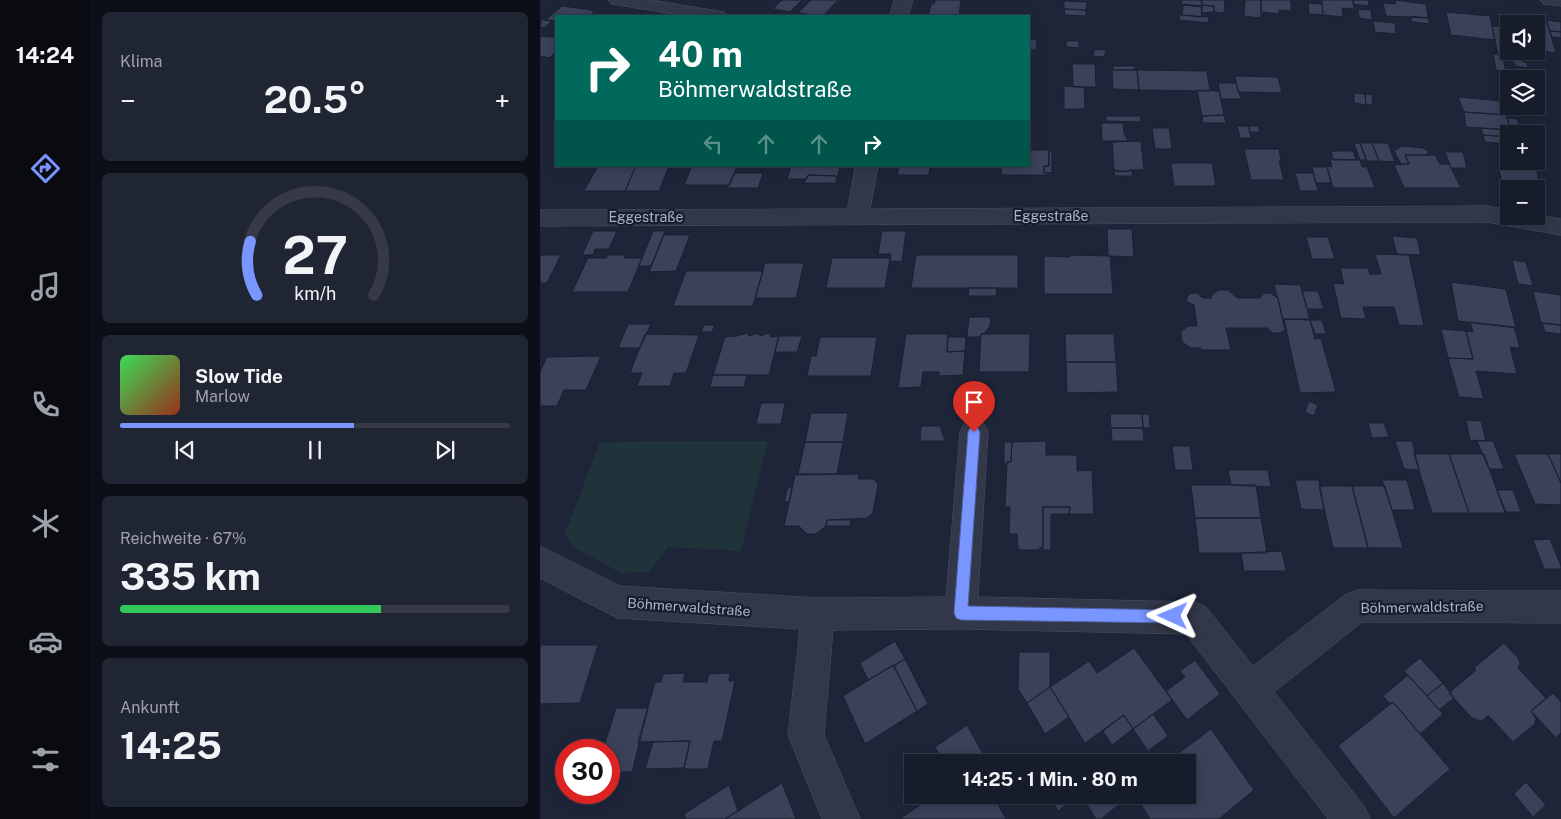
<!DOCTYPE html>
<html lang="de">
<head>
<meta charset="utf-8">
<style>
	body { margin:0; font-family:"Public Sans",sans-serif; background:#202533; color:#f1f3f6; height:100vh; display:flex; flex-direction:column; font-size:19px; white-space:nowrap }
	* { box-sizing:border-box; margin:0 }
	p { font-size:16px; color:#9ea1a9 }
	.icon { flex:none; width:28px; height:28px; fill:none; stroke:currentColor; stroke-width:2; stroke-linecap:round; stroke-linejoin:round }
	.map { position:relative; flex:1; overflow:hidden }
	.drawer { display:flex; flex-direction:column; gap:12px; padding:12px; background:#0d0f18; width:450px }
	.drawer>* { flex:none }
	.banner { position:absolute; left:15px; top:15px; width:475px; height:152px; border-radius:0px; box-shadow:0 2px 12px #0003,0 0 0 1px #363a47; background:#00695c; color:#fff; overflow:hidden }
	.fabs { position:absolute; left:960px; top:15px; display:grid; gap:10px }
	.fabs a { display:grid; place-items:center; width:45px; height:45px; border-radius:0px; background:#171c2b; box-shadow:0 2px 12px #0003,0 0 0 1px #363a47; font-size:25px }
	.speed { position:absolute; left:15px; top:739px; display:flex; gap:10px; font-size:25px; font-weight:700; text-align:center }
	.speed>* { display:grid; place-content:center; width:65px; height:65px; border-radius:50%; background:#171c2b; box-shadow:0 2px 12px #0003,0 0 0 1px #363a47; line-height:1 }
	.speed .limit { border:8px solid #d22; background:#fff; color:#111 }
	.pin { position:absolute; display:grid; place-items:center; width:42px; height:42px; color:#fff; margin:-51px -21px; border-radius:50% 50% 50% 0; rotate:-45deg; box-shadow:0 0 5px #0007 }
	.pin .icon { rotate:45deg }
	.me { position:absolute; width:55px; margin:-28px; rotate:271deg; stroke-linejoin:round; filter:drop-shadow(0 0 4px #0008) }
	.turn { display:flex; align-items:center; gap:18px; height:105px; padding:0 20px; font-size:22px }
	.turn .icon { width:65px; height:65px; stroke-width:2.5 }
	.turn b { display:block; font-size:35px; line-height:42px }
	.lanes { display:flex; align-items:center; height:48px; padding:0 20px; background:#0003; justify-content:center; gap:25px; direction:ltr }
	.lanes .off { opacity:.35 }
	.big { font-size:38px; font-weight:700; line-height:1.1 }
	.drawer .widget { flex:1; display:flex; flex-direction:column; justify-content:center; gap:8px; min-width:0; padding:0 18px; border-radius:8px; background:#202533 }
	.drawer .dial { align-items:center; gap:0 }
	.dial svg { height:130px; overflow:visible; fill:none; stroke:#363a47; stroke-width:7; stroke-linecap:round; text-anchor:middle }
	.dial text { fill:#f1f3f6; stroke:none }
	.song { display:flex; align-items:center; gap:15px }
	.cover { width:60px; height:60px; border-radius:8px; background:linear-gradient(135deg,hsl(130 70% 55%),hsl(10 70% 35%)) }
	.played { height:5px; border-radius:2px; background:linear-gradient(90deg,#7995ff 60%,#363a47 60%) }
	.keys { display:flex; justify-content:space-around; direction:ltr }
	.heat { display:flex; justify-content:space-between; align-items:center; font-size:28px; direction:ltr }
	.charge { height:8px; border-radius:4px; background:linear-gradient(90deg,#34c759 67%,#363a47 0) }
	.trip { position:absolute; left:364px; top:754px; width:292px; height:50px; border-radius:0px; background:#171c2b; box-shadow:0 2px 12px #0003,0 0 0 1px #363a47; font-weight:700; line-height:50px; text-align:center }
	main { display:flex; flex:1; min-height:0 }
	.tabs { display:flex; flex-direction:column; width:90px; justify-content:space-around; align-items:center; background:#090b11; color:#9ea1a9 }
	.tabs .icon { width:35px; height:35px }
	.tabs .active { color:#7995ff }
	.tabs b { font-size:22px; color:#f1f3f6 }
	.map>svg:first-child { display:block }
	.green { fill:#21333a }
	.building { fill:#3a4159; stroke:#1a1f30 }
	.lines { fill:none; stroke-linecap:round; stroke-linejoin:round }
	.street-casing { stroke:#4d5264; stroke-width:1 }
	.street { fill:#323849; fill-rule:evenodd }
	.route { fill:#7995ff; stroke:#4f61a6 }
	.labels { text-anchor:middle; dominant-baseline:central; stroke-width:4.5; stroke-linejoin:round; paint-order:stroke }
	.street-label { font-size:14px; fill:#adb2c6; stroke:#181d2e }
</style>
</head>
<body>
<main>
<nav class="tabs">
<b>14:24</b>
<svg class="icon active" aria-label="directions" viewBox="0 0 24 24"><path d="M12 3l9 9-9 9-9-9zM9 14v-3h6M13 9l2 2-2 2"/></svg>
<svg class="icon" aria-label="music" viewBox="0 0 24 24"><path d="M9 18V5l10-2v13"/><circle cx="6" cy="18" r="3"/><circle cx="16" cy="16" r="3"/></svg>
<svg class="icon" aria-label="phone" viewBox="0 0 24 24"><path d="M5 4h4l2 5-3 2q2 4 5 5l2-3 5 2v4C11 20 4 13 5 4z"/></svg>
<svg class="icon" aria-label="climate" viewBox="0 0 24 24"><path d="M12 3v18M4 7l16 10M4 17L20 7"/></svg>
<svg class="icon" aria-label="car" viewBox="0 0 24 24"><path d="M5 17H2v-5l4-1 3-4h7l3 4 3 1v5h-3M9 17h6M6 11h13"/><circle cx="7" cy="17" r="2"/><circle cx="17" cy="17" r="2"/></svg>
<svg class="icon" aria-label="filters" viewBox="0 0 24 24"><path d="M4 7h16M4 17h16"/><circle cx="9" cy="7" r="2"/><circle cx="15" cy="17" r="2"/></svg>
</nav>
<section class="drawer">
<div class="widget"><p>Klima</p>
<div class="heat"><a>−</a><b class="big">20.5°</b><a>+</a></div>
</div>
<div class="widget dial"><svg viewBox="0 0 100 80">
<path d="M14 69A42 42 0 1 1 86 69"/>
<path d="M14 69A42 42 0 0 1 10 36" stroke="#7995ff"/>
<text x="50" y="56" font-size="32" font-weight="700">27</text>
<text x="50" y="72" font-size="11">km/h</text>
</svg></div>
<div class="widget">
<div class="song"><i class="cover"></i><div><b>Slow Tide</b><p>Marlow</p></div></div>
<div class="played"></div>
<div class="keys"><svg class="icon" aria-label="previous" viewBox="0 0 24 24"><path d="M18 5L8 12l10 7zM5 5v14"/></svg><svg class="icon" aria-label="pause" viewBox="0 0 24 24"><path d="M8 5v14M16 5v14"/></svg><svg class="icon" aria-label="next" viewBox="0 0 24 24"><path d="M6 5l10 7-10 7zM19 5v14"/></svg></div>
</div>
<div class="widget"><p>Reichweite · 67%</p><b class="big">335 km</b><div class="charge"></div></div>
<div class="widget"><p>Ankunft</p><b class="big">14:25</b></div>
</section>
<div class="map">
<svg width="1021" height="819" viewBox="0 0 1021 819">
	<rect width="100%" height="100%" fill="#1f2539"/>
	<path class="green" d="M228 441 201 551 128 547 109 572 81 573 32 546 25 534 60 442Z"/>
	<path class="building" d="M242 0H262L250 12 233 9Z
		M271 0H298L283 16 258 13Z
		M395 0H421L419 16H388L391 4H394Z
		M642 0H658L662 1V6L641 4Z
		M658 0H685L684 13 674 12V6L662 5V1Z
		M705 0H721V18L704 16Z
		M721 0H751V11L739 10V14L721 12Z
		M782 0H813L814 9 802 8 803 17 783 15Z
		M813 0H828L829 6 813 4Z
		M855 0 886 4 888 18 846 16 843 3 856 4Z
		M524 1 547 2 546 10 524 9Z
		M768 3 782 4 783 15 769 14Z
		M643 5 661 7 662 5 661 17 642 15Z
		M662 5 674 6V12L662 13Z
		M22 6 45 9 55 11 49 16H16V21L5 20Z
		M524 9 546 10V16L525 15Z
		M818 9 831 10 832 20 819 18Z
		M906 12 950 16 955 40 911 35Z
		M640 15 669 17 668 23 639 20Z
		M870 16 888 18 890 24 872 22Z
		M2 19 5 20 12 21 4 28 0 27Z
		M975 19 1007 22 1016 53 996 50V24H976Z
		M1006 20 1021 22V32L1010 31Z
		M833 21 855 23 856 34 835 32Z
		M952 26 962 27 970 56 958 55Z
		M1010 31 1021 32V38L1012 37Z
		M0 36 16 37V52L9 58 0 56Z
		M489 39H497L496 50H489Z
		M526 41H539V48L526 47Z
		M555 49 566 50 564 57 553 56Z
		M969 52 982 54 983 62H987L988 68 975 66Z
		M953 54 962 55 966 71 956 70Z
		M532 64H555L556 87H533Z
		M573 66H595V70H573Z
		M572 70H597L599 90 573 89Z
		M597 70 667 71 670 91 599 90Z
		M695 76 738 77 742 93 698 92Z
		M678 83H696L701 99H681Z
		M524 86 544 87 545 109H524Z
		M657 90 679 91 684 115 662 116Z
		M814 93 825 94 826 105 814 103Z
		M825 94 832 95 833 105H826Z
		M918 97 961 101 966 115 924 112Z
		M962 103 973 106 976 114 965 113Z
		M977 107 992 109 995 117 980 116Z
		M924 112 966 115 971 130 926 127Z
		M684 115 686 123H663L662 116Z
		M566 116H600L601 122 566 121Z
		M967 118 977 119 981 129H971Z
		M561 123H583L584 133 588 141H562Z
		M697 126H708L711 138H700Z
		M708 126H718L720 132H710Z
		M612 128H629L632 149H615Z
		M941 128 969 130 970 134 969 137 943 135Z
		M943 135 969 137V144L945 142Z
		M601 141 604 170H589V172L574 170 572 142Z
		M814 143H820L826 160H820Z
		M820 143H832L839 161H827Z
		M832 143H848L855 162 839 161Z
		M862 146 883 148 888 151V155H865L869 164H861L854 151Z
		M704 149H739L741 161H739L744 180H711Z
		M489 150H512L509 151V166H504V173H512V175H461V166H489Z
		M509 151H512V173H504V166H509Z
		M791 151H813L816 160H793Z
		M905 152H923L927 168H911Z
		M865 155H895L900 164H909L921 188H864L854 165 869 164Z
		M790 159 820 160 822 167H827L835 188H793L787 166 792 167Z
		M980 161H995L996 168 981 166Z
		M631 163H672L676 186H634Z
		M958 163 996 168 1002 194 996 193V189H967L965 180 961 179Z
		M58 166H96L85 191H44Z
		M96 166H129L119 191H85Z
		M152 166H197L190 185H144Z
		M251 166H300L297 179 296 176 268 175 267 179H247Z
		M359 166H390L389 175H357Z
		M772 167H787L791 183H776Z
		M574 170 578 172 592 170V176H575Z
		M194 173H223L218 188H187Z
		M755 173H773L778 191H760Z
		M268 175 296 176 297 179 296 183H264Z
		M567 229H592L594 257 568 256Z
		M53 231H77L69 249H55L53 255H42Z
		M113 231H125L111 266H99Z
		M342 231H366L362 262 350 261 351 254H338Z
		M124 235H150L136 271 109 272Z
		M852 236 877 238 881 255 857 254Z
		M766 237H788L795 259H772Z
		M835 254 869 255 884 326 859 325 854 307H823L826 319 801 318 793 283 804 284 800 268H828L830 274H841Z
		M0 255H21L7 283H0Z
		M68 255H86L84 258H102L88 292H32L48 258H66Z
		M376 255H478V288H371Z
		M530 255 570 256 573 294H504V256L530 257Z
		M292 258H350L345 288H286Z
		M972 260 986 262 993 286 978 284Z
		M225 263H264L256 298H215Z
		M146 271H223L213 306H133Z
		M911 282 966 289 976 328 918 321Z
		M760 283 770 320 769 319H744L743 320 734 284 759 285Z
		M429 288H457L456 296H428Z
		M678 290H688L697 298H720L724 293H730L738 298 745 330 740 333H733L727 328H686L691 350H661V348H651L642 342 641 332 648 326H657L654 305 647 302V297L651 293H657L663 298H672L671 296Z
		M762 291H778L784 309H767Z
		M993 291 1021 295V325L1001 323Z
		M429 317H451L450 326 444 334H441V337H427Z
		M744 319 770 320 775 339 781 338 796 392 760 393Z
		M770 320H782L786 334H775Z
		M930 322 974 327 980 348 970 347 977 374 936 371 944 399 919 397 908 358 933 359 926 331 933 332Z
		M1002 323 1021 325V334L1005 332Z
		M88 324H111L100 348H78Z
		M164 325H175L172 332H161Z
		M901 329 926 331 933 359 908 358Z
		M207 333 209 336 218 333 220 336 229 333 231 337 239 336 229 375H173L185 337 197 336Z
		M105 334 159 335 146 373H134L130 386H97L102 373H90Z
		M366 334H408L407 352 425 351 423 375 399 376V372H383L381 387 358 388Z
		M441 334H490L489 372H439Z
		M525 334H574L576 362H526Z
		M239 336H262L257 352H235Z
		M280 337H337L331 376H267L271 356H276Z
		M408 337H426L425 351 407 352Z
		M61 356 46 390H24L17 406H0V372L7 357Z
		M526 362H576L578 392 527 393Z
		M173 375H207L204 387H170Z
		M769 401 778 405 774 416 765 412Z
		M221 403H245L241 424H216Z
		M271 413H308L303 442H265Z
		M570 414H602L603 428H571Z
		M602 414H609L610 428H603Z
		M926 420 941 421 946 441 930 440Z
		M828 423H844L849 437 832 438Z
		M381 426H400L405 441H380Z
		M571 428H603L604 441H572Z
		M506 441V455H537V471L552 470 554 514H529L530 507H503V546L498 550H480L478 548 477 534H469L470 507H465L467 462H471L472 442Z
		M855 441H872L879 470 864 469Z
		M937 441H953L964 469H949Z
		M265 442H303L297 474H258Z
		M464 442H472L471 462H467V464H464Z
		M632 446H650L653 470H635Z
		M874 454H909L929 513H892Z
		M909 454H944L965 513H929Z
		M974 454H1008L1021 483V505L995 504Z
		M1008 454H1021V483Z
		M688 470H728L731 487 691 485Z
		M319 474 318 479H333L338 484 333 513 327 518 287 520 286 526 276 534H267L259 526H244L255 475Z
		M755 480H779L784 510 761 509Z
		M842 480H867L875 510H852Z
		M651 485H716L721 518H655Z
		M779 486H812L828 548H793Z
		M812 486H845L863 548H828Z
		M248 487H252L249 502H244Z
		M957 490H973L981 512H966Z
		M503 507H530L529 514H511V550H503Z
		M655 518H721L727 553H659Z
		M287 520H311L310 526H286Z
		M1010 539 1021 566V569H1004L993 540Z
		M742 551 746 571H704L701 553Z
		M355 641 365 659 328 680 320 663Z
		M964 643 978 658 980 663 978 668 1006 698 991 711 996 719 995 724 973 742 948 715 942 721 932 718 909 693 936 670 934 668Z
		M0 645H58L40 703 0 704Z
		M594 648 632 700 593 729 584 715 545 743 510 687 549 661 557 673Z
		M479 652H510V687L487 703 478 689Z
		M880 658 903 683 887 696 864 671Z
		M365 659 388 704 377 711 354 666Z
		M655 660 680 694 647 720 626 691 645 677 640 671Z
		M353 665 377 711 325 744 303 696Z
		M145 673 143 682H167L169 674 190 673 189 681H195L182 741H174L168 769H144L150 741 98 742 115 682H121L123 674Z
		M868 675 903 714 880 734 853 702 850 704 843 696Z
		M903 683 914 698 899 710 887 696Z
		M510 687 529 717 505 734 487 703Z
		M1013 693 1021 702V733L1016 738 991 711Z
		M853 702 910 769 854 818 798 746Z
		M76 708H108L92 772H69V750H63Z
		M613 714 628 736 608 751 593 729Z
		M584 715 593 729 572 745 563 731Z
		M427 725 447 761 444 762H403L395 747Z
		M671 729 714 790 679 819H610L595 795H648V762H627Z
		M150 741 144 768 105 769 113 742Z
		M986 782 1006 805 993 817 974 794Z
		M242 783 256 819H185L198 811Z
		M189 785 198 811 185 819H146L144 814Z
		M394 795H453L466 819H360Z
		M508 795H535L536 798 518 811Z
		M551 795H591L561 819H556L544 800Z"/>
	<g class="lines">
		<g class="street-casing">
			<path id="street" d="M69 0H111L178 11 184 12 187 16H146L78 5 72 4Z
				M355 0H373L368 16H350Z
				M1001 0H1021V6L1004 4Z
				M316 166H338L330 209 946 206 969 210V216H996V215L1021 219V235L946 222 0 226V210L307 209Z
				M434 420 444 424 448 432 438 597 654 602 666 607 713 666 805 595 816 590 1021 591V623L822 622 734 692 824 806 830 819H788L646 634 421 629 293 630 284 735 320 819H282L248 735 260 629 77 618 0 578V546L80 586 278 598 406 597 420 432 424 424Z"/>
		</g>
		<use href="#street" class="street"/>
	</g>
	<path class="route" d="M434 427 438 428 440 432 428 606 633 610 637 612 639 616 637 621 633 623 421 620 416 618 414 613 428 432 430 428Z"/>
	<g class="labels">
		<g class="street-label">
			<text x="511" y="216">Eggestraße</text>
			<text x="106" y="217">Eggestraße</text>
			<text transform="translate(149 607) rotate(4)">Böhmerwaldstraße</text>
			<text transform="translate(882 607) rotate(-1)">Böhmerwaldstraße</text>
		</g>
	</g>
</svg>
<div class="fabs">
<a><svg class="icon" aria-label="sound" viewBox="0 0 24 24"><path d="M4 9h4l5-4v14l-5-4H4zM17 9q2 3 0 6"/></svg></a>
<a><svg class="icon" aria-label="layers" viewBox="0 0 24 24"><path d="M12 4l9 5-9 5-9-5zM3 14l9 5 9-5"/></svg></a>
<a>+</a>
<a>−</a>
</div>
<div class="speed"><div class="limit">30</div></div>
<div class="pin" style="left:434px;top:432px;background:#d93025"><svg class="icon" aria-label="arrive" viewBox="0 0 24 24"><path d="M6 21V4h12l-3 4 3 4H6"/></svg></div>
<svg class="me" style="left:633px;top:616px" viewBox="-20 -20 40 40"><path d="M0-17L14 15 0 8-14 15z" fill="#7995ff" stroke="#fff" stroke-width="4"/></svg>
<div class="trip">14:25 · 1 Min. · 80 m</div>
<div class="banner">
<div class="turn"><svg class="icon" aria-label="right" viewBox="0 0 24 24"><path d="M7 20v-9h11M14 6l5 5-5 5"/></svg><div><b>40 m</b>Böhmerwaldstraße</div></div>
<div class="lanes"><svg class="icon off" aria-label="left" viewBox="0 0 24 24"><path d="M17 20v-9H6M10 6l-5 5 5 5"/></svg><svg class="icon off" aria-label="ahead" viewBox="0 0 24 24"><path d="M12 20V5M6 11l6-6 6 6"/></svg><svg class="icon off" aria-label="ahead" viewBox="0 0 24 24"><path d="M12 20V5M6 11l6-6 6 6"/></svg><svg class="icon" aria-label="right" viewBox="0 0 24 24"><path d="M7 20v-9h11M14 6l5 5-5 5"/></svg></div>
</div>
</div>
</main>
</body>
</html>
